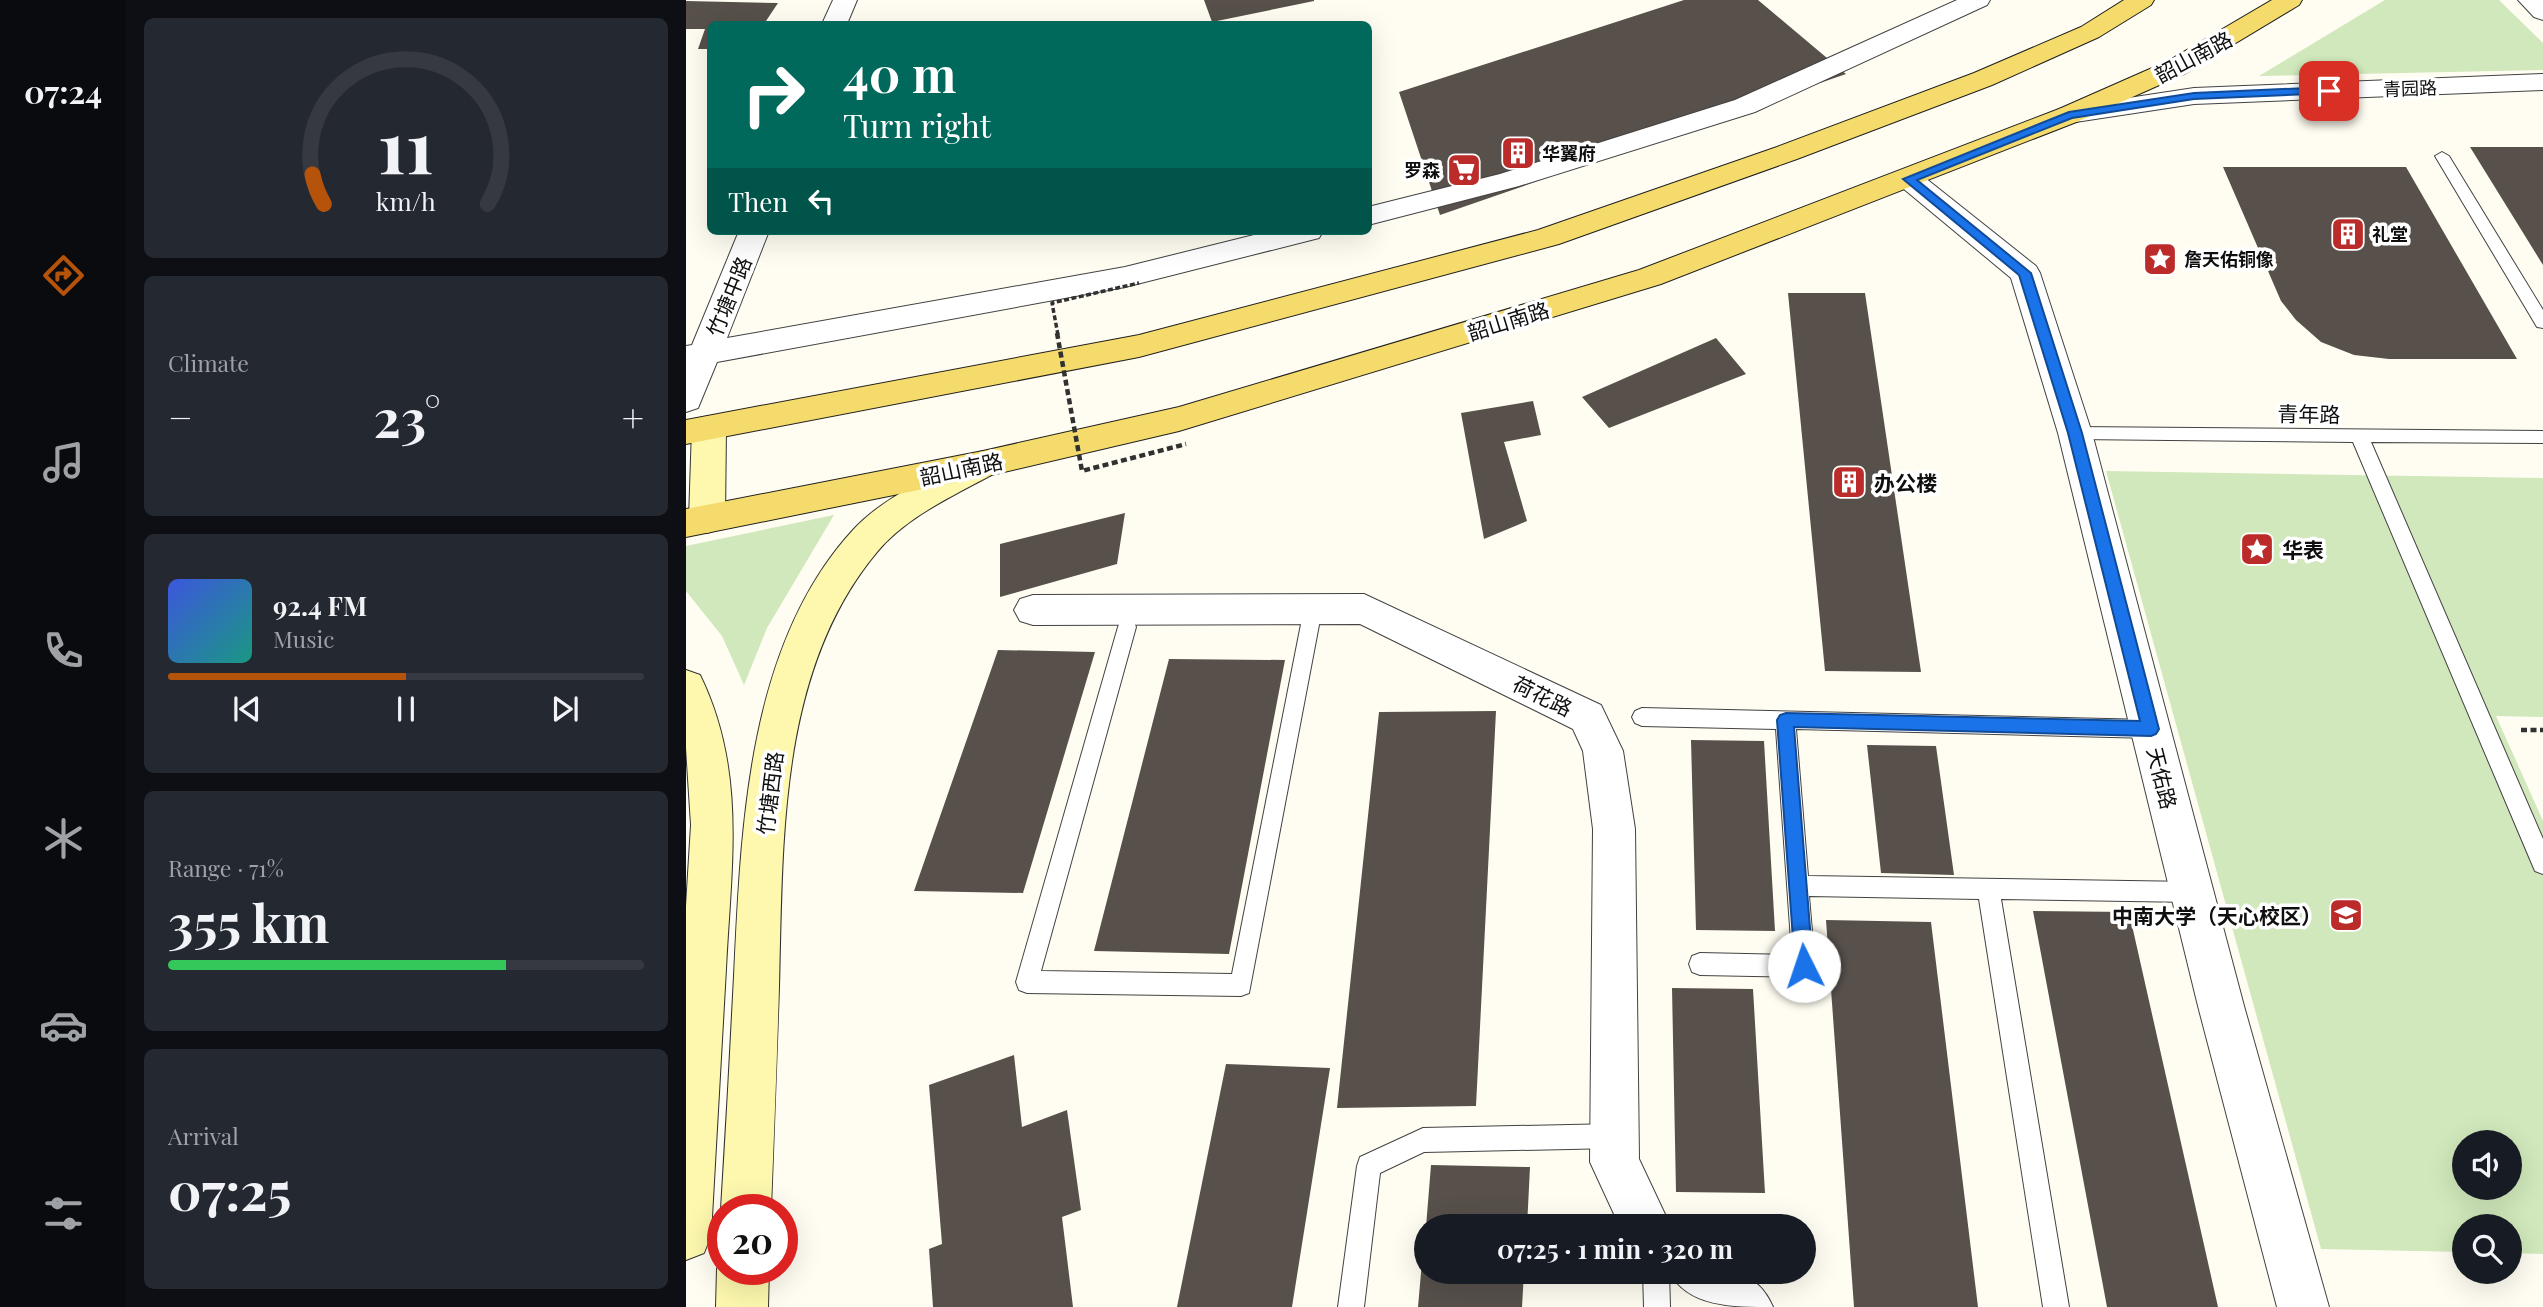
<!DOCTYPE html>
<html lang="en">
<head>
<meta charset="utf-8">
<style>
	body { margin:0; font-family:"Playfair Display","Noto Sans SC",serif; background:#242831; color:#f1f3f6; height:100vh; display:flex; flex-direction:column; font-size:26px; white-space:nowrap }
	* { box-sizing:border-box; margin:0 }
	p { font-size:23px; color:#9ea1a6 }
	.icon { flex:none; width:38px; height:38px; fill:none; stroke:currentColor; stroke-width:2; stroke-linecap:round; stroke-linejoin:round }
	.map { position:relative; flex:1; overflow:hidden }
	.details { display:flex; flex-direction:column; gap:18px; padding:18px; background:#0d0f14; width:560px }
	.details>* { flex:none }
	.top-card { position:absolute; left:21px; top:21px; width:665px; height:214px; border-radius:10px; box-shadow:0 7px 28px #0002; background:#00695c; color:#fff; overflow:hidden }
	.controls { position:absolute; left:1766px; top:1130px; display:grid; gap:14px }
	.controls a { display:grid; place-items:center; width:70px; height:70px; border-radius:50%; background:#171b24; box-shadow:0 7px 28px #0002; font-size:35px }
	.speed { position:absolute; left:21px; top:1194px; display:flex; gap:14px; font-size:35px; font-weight:700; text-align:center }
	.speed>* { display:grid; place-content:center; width:91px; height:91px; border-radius:50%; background:#171b24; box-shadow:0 7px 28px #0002; line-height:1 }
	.speed .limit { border:10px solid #d22; background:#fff; color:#111 }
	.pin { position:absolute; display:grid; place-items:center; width:60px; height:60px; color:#fff; margin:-30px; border-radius:14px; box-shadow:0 4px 10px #0006 }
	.me { position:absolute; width:77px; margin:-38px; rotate:356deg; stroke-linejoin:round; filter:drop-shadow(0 0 5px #0008) }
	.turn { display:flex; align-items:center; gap:24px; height:147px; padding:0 21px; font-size:32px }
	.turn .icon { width:91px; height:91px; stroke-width:2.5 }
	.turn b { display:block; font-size:49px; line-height:60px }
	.then { display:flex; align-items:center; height:66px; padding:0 21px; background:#0003; gap:14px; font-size:26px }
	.big { font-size:52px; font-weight:700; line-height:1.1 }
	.details .card { flex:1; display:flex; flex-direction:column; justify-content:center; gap:10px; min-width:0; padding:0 24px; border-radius:10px; background:#242831 }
	.details .dial { align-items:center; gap:0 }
	.dial svg { height:182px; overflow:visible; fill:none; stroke:#363941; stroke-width:7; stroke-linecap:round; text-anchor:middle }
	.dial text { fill:#f1f3f6; stroke:none }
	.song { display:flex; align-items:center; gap:21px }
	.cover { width:84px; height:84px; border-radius:10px; background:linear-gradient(135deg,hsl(230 70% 55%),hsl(170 70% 35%)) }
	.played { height:7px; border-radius:4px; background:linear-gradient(90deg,#b45309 50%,#363941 50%) }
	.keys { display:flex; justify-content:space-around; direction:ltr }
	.heat { display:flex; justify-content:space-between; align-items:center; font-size:38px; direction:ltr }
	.charge { height:10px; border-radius:5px; background:linear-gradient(90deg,#34c759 71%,#363941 0) }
	.trip { position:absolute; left:728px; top:1214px; width:402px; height:70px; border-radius:35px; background:#171b24; box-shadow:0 7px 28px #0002; font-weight:700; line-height:70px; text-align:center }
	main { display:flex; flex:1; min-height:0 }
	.tabs { display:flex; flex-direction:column; width:126px; justify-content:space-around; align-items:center; background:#090b0e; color:#9ea1a6 }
	.tabs .icon { width:49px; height:49px }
	.tabs .selected { color:#b45309 }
	.tabs b { font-size:32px; color:#f1f3f6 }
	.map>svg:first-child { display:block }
	.green { fill:#d0e8bb; fill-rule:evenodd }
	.building { fill:#57504b }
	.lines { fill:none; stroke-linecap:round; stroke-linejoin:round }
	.service-casing { stroke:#424242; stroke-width:2 }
	.minor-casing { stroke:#424242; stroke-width:2 }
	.tertiary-casing { stroke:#424242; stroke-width:2 }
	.secondary-casing { stroke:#313131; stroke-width:2 }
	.primary-casing { stroke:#202020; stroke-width:2 }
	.path { stroke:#313131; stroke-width:4.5; stroke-dasharray:6 3.5; stroke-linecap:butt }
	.service { fill:#fff; fill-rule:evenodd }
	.minor { fill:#fff; fill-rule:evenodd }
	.tertiary { fill:#fff; fill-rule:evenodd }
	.secondary { fill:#fdf8ae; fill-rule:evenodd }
	.primary { fill:#f5db6b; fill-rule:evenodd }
	.path-bridge-far1 { stroke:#313131; stroke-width:3.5; stroke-dasharray:5 2.5; stroke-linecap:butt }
	.path-bridge { stroke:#313131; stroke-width:4.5; stroke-dasharray:6 3.5; stroke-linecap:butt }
	.route { fill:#1a73e8; stroke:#114b97; stroke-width:2 }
	.labels { text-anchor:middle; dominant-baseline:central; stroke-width:7; stroke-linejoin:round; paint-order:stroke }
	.far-street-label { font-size:18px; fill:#0f0f0f; stroke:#fff }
	.far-poi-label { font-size:18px; font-weight:bold; fill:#0f0f0f; stroke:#fff; text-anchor:start }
	.street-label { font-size:21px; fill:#0f0f0f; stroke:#fff }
	.poi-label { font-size:21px; font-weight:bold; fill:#0f0f0f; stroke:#fff; text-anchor:start }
</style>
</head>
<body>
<main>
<nav class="tabs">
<b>07:24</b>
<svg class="icon selected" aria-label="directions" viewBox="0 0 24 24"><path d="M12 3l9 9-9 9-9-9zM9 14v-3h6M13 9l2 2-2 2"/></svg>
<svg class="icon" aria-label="music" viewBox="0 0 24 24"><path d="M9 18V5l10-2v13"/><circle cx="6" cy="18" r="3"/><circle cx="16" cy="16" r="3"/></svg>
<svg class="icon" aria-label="phone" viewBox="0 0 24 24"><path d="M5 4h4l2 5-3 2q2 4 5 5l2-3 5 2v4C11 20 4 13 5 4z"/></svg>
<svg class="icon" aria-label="climate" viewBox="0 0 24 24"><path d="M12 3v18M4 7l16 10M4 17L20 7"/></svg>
<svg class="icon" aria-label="car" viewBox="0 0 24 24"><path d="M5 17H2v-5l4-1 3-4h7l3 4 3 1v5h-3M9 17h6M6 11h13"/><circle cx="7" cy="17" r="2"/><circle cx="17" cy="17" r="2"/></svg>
<svg class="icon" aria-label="filters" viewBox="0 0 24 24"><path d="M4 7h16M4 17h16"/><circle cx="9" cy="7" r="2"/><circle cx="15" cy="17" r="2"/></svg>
</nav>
<section class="details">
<div class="card dial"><svg viewBox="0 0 100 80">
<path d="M14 69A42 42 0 1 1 86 69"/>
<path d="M14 69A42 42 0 0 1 9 56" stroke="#b45309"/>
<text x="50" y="56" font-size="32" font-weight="700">11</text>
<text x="50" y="72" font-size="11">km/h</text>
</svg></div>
<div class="card"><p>Climate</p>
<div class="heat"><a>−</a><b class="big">23°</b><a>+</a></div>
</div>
<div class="card">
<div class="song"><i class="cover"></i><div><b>92.4 FM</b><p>Music</p></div></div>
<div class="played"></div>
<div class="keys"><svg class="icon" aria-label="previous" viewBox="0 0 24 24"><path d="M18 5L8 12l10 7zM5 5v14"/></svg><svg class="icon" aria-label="pause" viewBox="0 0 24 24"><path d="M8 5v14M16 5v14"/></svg><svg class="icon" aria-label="next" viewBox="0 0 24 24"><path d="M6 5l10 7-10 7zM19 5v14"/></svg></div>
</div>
<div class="card"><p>Range · 71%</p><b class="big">355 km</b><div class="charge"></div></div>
<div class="card"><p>Arrival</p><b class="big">07:25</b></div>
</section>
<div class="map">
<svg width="1857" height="1307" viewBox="0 0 1857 1307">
	<rect width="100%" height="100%" fill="#fffdf1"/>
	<path class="green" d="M1699 0H1813L1857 43V70L1573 76Z
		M1420 471 1857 478V717L1810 716 1857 821V1254L1824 1253V1227H1778V1252L1635 1249ZM1778 1143H1824V1188H1778Z
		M148 515 81 628 58 685 36 636 0 591V546Z"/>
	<path class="building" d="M518 0H628V1L526 22Z
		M998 0H1072L1160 74 754 215 713 92Z
		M0 1 92 3 78 24H24V49H12L19 29H0Z
		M1784 147H1857V265Z
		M1537 167H1720L1831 359H1703L1668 355 1635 342 1610 320 1595 301Z
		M1102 293H1179L1235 672 1139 671Z
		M1030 338 1060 374 923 428 896 397Z
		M847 401 855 435 818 442 841 521 798 539 775 413Z
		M439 513 431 564 314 597V544Z
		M312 650 409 652 337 893 228 891Z
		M483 659 599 660 543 954 408 951Z
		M810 711 790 1106 651 1108 693 712Z
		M1005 740 1078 741 1089 931 1010 930Z
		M1181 745 1250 746 1268 875 1195 873Z
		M1347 911 1443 912 1532 1307H1421Z
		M1140 920 1245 922 1292 1307H1168Z
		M986 988 1067 989 1079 1193 990 1192Z
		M328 1055 336 1127 381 1110 395 1210 376 1217 387 1307H247L243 1249 256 1244 243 1085Z
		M540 1064 644 1068 606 1307H491Z
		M745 1165 844 1167 841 1227H740Z
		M738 1239 740 1272H838L836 1307H732Z"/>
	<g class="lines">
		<g class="service-casing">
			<path id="service" d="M1756 152 1763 156 1857 310V328L1851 327 1749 156Z
				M1389 427 1857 431V443L1685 442 1857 839V874L1849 871 1846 864 1667 442 1389 439 1381 433Z
				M627 601 634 604 636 609 563 993 555 996 341 993 333 990 330 982 432 627 434 622 441 619 448 622 450 627 355 971 546 974 618 609 620 604Z
				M956 708 1465 720 1472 723 1475 729 1472 735 1465 738 1110 729 1122 876 1507 882 1515 885 1518 892 1515 899 1507 902 1315 899 1383 1307H1357L1293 899 1123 896 1129 966 1126 974 1118 977 1014 975 1006 972 1003 964 1006 956 1014 953 1106 955 1090 729 956 726 949 723 946 717 949 711Z
				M929 1124 938 1127 941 1136 938 1145 929 1148 738 1152 694 1173 678 1307H652L671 1166 674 1157 737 1128Z
				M957 1272H983L984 1307H958Z"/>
		</g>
		<g class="minor-casing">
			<path id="minor" d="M1832 0H1857V20L1848 17Z
				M1857 74V90L1508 104 1383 123 1373 121 1369 115 1373 109 1383 107 1508 88Z
				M1223 170 1233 173 1350 266 1354 273 1406 433 1558 1006 1643 1307H1591L1512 1006 1372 433 1325 278 1213 185 1209 179 1213 173Z
				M678 594 915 705 937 751 949 829 953 1159 985 1227H934L904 1162 907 829 897 751 887 729 674 624 347 625 334 621 328 610 334 599 347 595Z
				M983 1272C1027 1272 1067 1260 1087 1307 1045 1307 1003 1307 983 1272Z"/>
		</g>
		<g class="tertiary-casing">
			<path id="tertiary" d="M147 0H171L161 24H136Z
				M1271 0H1304L1301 5 1069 112 833 186 682 225V207L814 174 1049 100Z
				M53 231H83L41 338 439 267 584 231H637L633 238 439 287 31 362 12 408 0 412V346L6 345Z"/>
		</g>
		<g class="secondary-casing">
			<path id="secondary" d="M23 416 35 419 40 428 39 519 34 529 21 533 8 529 3 519 6 428 11 419Z
				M297 451 309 455 314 464 309 473C269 495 221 516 191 552 92 670 97 841 93 987 91 1061 88 1135 85 1209H37V1213L35 1209C40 1131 44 1054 48 976 55 829 61 645 167 530 188 507 217 491 245 476 262 467 278 457 297 451Z
				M0 670 14 675C61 771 45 866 40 969 35 1057 30 1146 25 1235L18 1253 0 1260V906L5 825 0 748Z
				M37 1256V1269H83L82 1307H30L31 1269Z"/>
		</g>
		<g class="primary-casing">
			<path id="primary" d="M1438 0H1468L1465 5 1413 37 1306 85 1111 159 873 244 453 357 0 444V420L453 335 852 230 1091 147 1288 73 1395 27Z
				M1586 0H1616L1613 5 1500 73 1393 121 975 284 493 431 297 477 0 537V509L297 451 493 407 953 270 1373 109 1482 61Z"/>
		</g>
		<path class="path" d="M1835 730H1857"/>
		<use href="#service" class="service"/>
		<use href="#minor" class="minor"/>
		<use href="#tertiary" class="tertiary"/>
		<use href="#secondary" class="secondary"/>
		<use href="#primary" class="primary"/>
		<path class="path-bridge-far1" d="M372 335 366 303 453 283"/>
		<path class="path-bridge" d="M371 333 396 471 500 444"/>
	</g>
	<path class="route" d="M1643 87 1646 88V93L1508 99 1386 118 1231 180 1345 273 1396 433 1473 729 1470 734 1465 736 1108 727 1127 966 1125 973 1118 975 1111 973 1109 966 1091 720 1094 715 1100 713 1454 721 1382 433 1333 275 1217 179 1383 112 1508 93Z"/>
	<defs>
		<g id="building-square" transform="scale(1.75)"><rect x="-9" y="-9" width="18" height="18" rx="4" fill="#bb2b2a" stroke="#fff"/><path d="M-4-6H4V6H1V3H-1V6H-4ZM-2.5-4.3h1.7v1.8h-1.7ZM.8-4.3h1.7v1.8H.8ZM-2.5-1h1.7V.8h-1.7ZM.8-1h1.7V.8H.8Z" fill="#fff"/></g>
		<g id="supermarket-square" transform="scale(1.75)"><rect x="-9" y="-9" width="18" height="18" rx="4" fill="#bb2b2a" stroke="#fff"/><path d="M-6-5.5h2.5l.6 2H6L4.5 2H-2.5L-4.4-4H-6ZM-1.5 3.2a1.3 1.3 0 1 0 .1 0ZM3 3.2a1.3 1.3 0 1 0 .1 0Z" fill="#fff"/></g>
		<g id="sight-square" transform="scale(1.75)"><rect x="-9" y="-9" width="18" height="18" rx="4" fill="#bb2b2a" stroke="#fff"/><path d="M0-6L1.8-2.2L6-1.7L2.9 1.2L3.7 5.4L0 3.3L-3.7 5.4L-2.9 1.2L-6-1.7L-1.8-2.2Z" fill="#fff"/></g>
		<g id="university-square" transform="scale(1.75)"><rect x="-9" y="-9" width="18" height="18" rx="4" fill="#bb2b2a" stroke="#fff"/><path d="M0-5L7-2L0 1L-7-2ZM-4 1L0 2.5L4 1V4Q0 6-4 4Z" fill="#fff"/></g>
	</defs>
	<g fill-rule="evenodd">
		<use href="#building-square" x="832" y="153"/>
		<use href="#supermarket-square" x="778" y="170"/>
		<use href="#building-square" x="1662" y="234"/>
		<use href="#sight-square" x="1474" y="259"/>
		<use href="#building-square" x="1163" y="482"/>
		<use href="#sight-square" x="1571" y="549"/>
		<use href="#university-square" x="1660" y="915"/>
	</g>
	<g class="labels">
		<g class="far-street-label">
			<text transform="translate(1724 88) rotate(-2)">青园路</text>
		</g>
		<g class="far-poi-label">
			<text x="856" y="153">华翼府</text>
			<text x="754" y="170" text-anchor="end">罗森</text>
			<text x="1686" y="234">礼堂</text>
			<text x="1498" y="259">詹天佑铜像</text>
		</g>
		<g class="street-label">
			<text transform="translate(1507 56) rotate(-28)">韶山南路</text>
			<text transform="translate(42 296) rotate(-68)">竹塘中路</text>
			<text transform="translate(822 320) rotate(-17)">韶山南路</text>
			<text transform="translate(1623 413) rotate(1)">青年路</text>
			<text transform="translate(275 468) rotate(-12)">韶山南路</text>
			<text transform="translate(857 695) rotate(26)">荷花路</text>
			<text transform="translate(1477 778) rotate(76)">天佑路</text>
			<text transform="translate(83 793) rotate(-83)">竹塘西路</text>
		</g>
		<g class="poi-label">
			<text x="1188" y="482">办公楼</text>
			<text x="1596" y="549">华表</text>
			<text x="1636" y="915" text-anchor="end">中南大学（天心校区）</text>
		</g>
	</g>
</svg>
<div class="controls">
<a><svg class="icon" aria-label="sound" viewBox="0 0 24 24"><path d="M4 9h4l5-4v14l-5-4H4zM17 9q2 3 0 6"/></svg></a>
<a><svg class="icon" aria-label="search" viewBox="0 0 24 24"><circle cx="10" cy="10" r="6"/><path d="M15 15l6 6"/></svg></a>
</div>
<div class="speed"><div class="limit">20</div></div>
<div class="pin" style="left:1643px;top:91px;background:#d93025"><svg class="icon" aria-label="arrive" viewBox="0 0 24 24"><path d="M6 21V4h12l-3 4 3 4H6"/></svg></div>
<svg class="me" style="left:1118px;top:966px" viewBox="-20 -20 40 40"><circle r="19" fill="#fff"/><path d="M0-13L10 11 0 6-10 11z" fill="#1a73e8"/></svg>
<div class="trip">07:25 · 1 min · 320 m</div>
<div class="top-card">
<div class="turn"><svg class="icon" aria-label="right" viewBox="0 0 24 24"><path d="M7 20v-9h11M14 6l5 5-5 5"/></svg><div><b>40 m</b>Turn right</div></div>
<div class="then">Then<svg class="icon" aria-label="left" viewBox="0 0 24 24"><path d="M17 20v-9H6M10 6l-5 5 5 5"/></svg></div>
</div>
</div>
</main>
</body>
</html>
